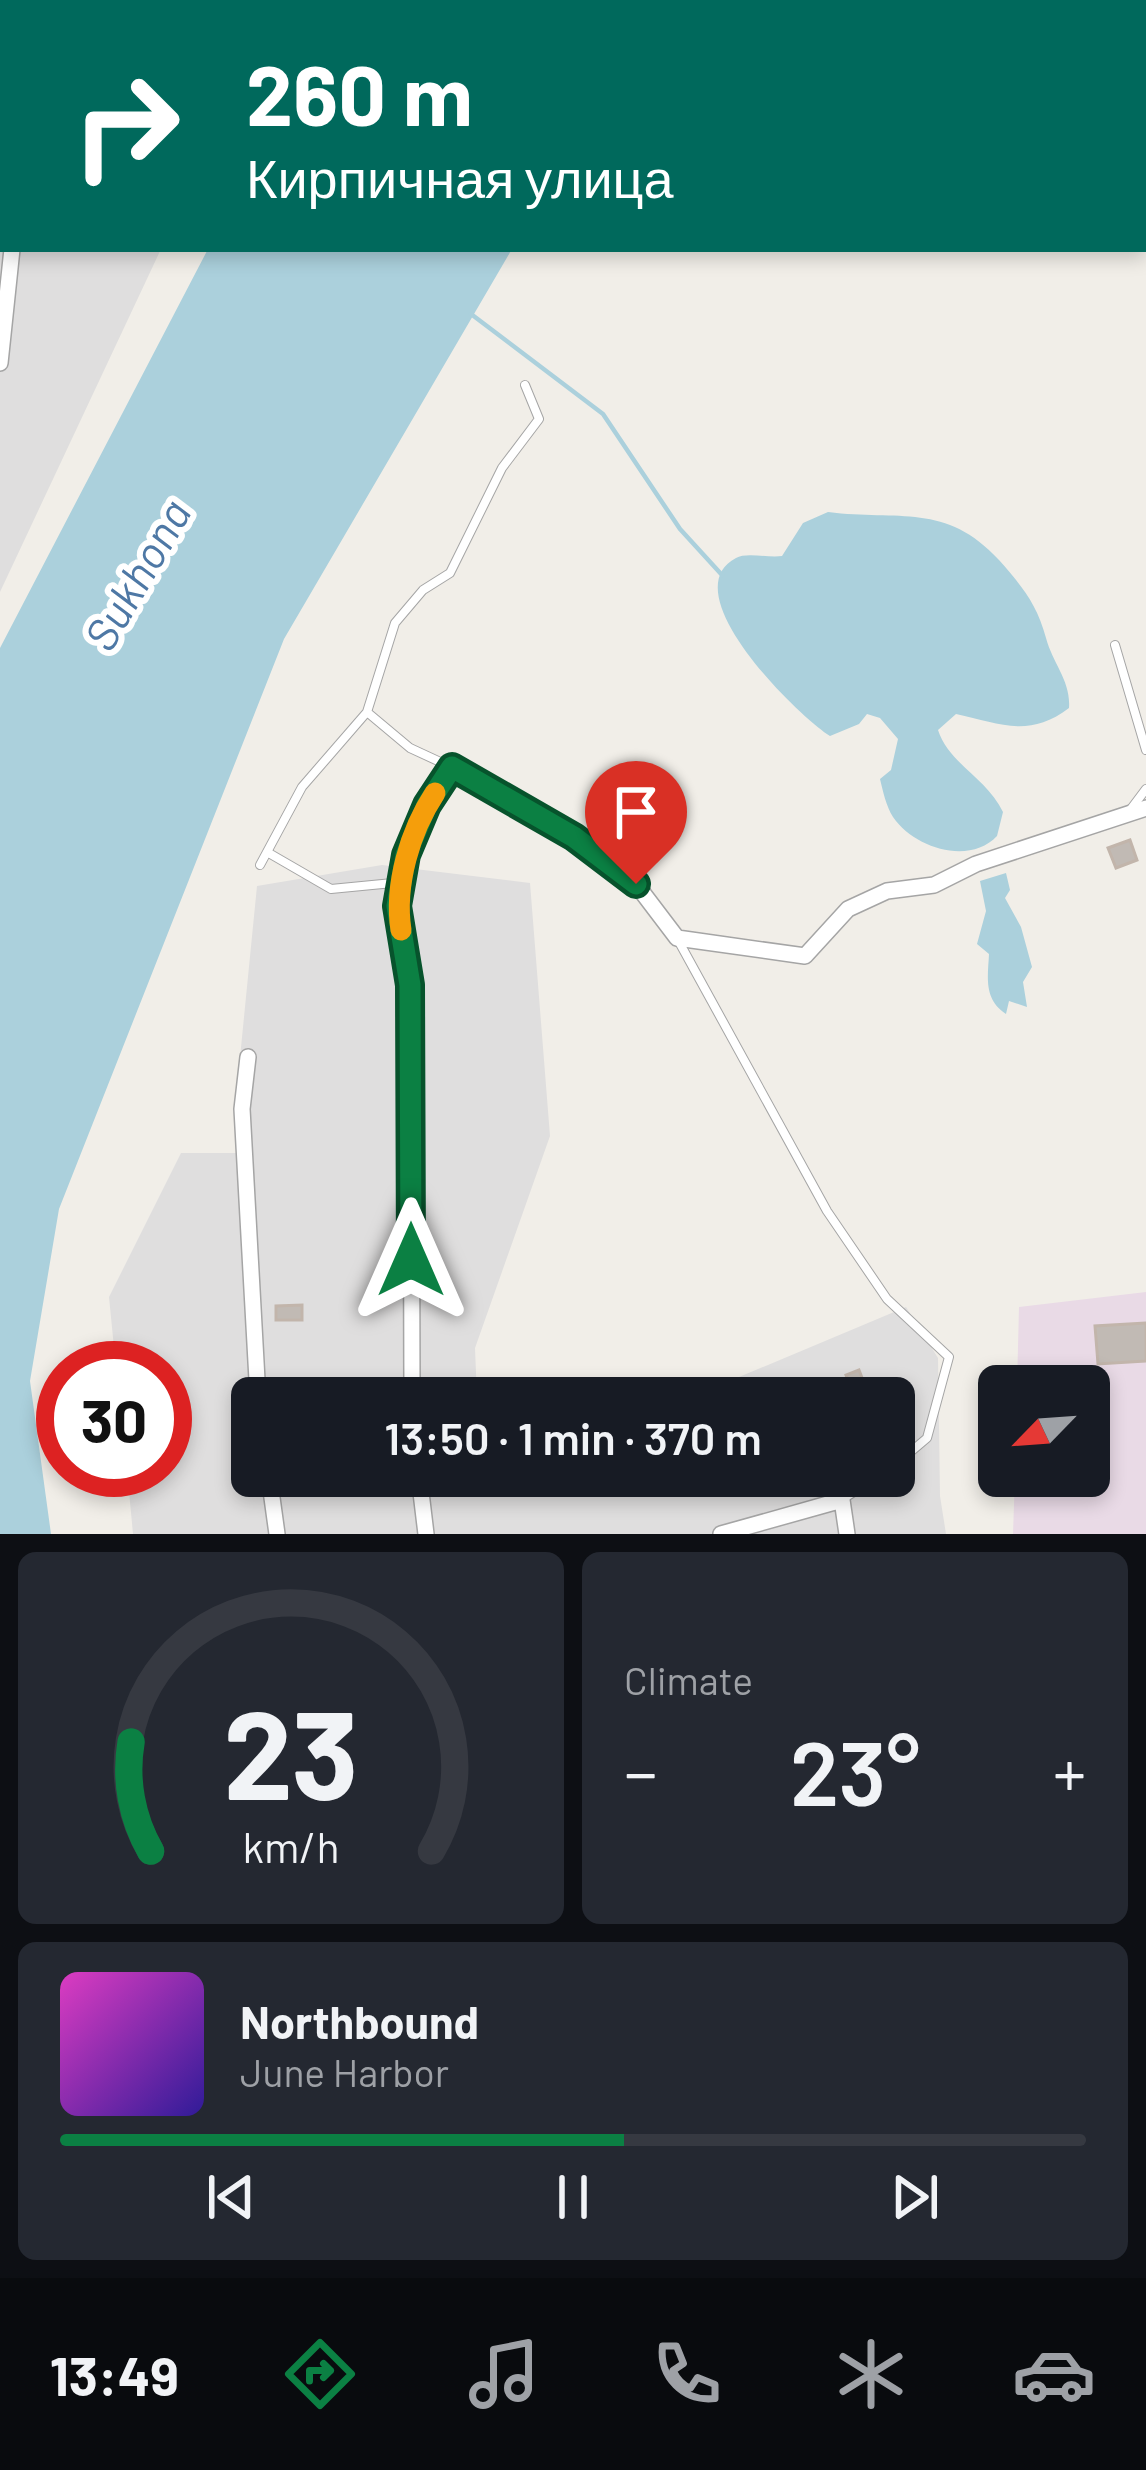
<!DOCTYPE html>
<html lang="en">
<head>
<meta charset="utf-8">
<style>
	body { margin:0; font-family:Barlow,sans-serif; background:#242831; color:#f1f3f6; height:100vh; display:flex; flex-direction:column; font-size:45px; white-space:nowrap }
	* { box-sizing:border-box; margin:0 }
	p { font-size:39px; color:#9ea1a6 }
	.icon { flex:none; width:66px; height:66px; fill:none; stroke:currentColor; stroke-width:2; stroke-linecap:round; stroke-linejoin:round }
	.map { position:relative; height:1534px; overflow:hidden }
	.details { display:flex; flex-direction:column; gap:18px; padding:18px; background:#0d0f14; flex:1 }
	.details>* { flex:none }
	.banner { position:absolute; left:0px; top:0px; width:1146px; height:252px; box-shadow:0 6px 18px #0003; background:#00695c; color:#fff; overflow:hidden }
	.needle { width:78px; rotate:245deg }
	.controls { position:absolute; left:978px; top:1365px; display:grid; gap:24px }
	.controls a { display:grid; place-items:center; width:132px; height:132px; border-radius:18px; background:#171b24; box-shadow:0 6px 18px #0003; font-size:60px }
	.speed { position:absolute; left:36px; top:1341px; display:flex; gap:24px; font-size:60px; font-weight:700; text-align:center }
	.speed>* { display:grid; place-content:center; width:156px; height:156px; border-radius:50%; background:#171b24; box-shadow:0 6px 18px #0003; line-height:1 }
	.speed .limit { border:18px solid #d22; background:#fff; color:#111 }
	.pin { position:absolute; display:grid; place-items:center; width:102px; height:102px; color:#fff; margin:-123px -51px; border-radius:50% 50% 50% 0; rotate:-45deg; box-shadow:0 0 12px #0007 }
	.pin .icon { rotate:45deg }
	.me { position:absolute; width:132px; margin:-66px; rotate:0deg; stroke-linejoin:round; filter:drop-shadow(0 0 9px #0008) }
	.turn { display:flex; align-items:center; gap:42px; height:252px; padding:0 48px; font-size:54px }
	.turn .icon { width:156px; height:156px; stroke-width:2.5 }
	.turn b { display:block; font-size:84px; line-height:102px }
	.big { font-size:90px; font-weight:600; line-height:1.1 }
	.details .card { flex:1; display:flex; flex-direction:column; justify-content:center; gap:18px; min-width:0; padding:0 42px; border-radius:18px; background:#242831 }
	.details .dial { align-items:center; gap:0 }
	.dial svg { height:312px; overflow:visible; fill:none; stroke:#363941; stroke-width:7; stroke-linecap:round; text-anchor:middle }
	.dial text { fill:#f1f3f6; stroke:none }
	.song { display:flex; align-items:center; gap:36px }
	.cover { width:144px; height:144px; border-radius:18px; background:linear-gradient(135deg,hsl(310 70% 55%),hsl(250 70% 35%)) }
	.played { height:12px; border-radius:6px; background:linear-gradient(90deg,#0b8043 55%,#363941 55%) }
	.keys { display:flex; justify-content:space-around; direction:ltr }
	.heat { display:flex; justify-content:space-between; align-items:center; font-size:66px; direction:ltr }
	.details .tiles { flex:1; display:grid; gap:18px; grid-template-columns:1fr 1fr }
	.card:last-child { grid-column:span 2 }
	.trip { position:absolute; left:231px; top:1377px; width:684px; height:120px; border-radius:18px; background:#171b24; box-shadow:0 6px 18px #0003; font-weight:600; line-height:120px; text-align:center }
	.tab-bar { display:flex; height:192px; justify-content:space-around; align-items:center; background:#090b0e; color:#9ea1a6 }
	.tab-bar .icon { width:84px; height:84px }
	.tab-bar .active { color:#0b8043 }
	.tab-bar b { font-size:54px; color:#f1f3f6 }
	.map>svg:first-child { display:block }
	.residential { fill:#dfdede }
	.industrial { fill:#e9dae6 }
	.water { fill:#abd0dc }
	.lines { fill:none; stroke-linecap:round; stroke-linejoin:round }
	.stream { stroke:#abd0dc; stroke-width:4.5 }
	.river { stroke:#abd0dc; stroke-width:24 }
	.building { fill:#c1bab4; stroke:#c2b5ab; stroke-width:3 }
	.lane-casing { stroke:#a5a5a5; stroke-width:10 }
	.street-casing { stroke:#a5a5a5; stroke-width:18 }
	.lane { stroke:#fff; stroke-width:8 }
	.street { stroke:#fff; stroke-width:15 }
	.route-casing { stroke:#07532c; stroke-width:30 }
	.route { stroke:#0b8043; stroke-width:21 }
	.slow { stroke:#f59e0b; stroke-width:21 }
	.labels { text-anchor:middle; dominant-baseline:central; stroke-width:12; stroke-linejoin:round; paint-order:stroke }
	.water-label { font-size:45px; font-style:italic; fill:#4e78a5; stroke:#fff }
</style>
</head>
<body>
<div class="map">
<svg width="1146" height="1534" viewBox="0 0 1146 1534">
	<rect width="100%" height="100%" fill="#f1eee8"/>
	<path class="residential" d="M0 0H277L3 3V249H161L0 592Z
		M382 865 530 883 550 1136 475 1348 477 1398H252V1476H479L480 1488 548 1476H894V1398H689L906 1307 938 1358 940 1496 946 1534H133L127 1470H165V1368H116L109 1297 181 1153H237L235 1108 257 886Z"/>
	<path class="industrial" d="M1146 1292V1534H1013L1015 1476H1089V1386H1017L1019 1307Z"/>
	<path class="water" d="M208 249H512L284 639 59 1209 30 1381 51 1534H0V648Z
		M828 512C899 521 946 502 999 560 1022 586 1037 604 1046 638 1053 664 1071 681 1069 708 1028 739 999 723 956 714L938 730C949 764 987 778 1003 812L997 836C970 865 915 849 893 817 886 806 883 791 880 779L891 770 898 739 880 718 867 714 859 724 830 736C798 716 671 592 736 558 746 552 768 558 782 556L803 523Z
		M1006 873 1010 890 1005 898 1021 927 1032 967 1023 982 1027 1007 1009 1001 1006 1014C983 999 988 976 989 954L977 944 986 911 980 881Z"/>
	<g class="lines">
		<path class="stream" d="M471 314 603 414 680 529 722 575"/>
		<path class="river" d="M1143 101 1146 102"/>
	</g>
	<path class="building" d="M1130 840 1137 860 1116 868 1108 848Z
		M302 1305V1320H276V1306Z
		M1146 1323V1361L1098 1364 1095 1326Z
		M859 1370 869 1396 864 1398H855L846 1375Z"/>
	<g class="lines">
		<g class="lane-casing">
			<path id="lane" d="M1097 3 1098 0
				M1143 200 1146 204
				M1115 645 1146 750
				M451 767 410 748 367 712 395 623 423 590 450 573 502 468 539 419 525 385
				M1131 809 1146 789
				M267 852 331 889 403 882
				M260 865 302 787 367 712
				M678 940 827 1211 887 1299 949 1357 927 1438 894 1466
				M843 1499 879 1476"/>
		</g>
		<g class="street-casing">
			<path id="street" d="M36 3V0
				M0 363 12 249
				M248 1057 242 1109 258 1398
				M412 1398 411 985 397 906 406 855 427 805 452 767 601 854 636 884 677 938 805 956 848 909 887 891 934 885 976 864 1146 808
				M269 1476 277 1534
				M419 1476 426 1534
				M721 1534 842 1500 847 1534"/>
		</g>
		<use href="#lane" class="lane"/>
		<use href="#street" class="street"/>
	</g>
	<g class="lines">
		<g class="route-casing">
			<path id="route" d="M411 1260 410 985 397 906 406 855 427 805 452 767 574 837 636 884"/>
		</g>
		<use href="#route" class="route"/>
		<path class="slow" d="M401 930C394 885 410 831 435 793"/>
	</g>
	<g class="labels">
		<g class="water-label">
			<text transform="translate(136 574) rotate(-60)">Sukhona</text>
		</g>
	</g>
</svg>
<div class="controls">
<a><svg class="needle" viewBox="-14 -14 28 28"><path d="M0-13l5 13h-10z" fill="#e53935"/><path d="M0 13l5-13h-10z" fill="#9ea1a6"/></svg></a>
</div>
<div class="speed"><div class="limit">30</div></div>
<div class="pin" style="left:636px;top:884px;background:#d93025"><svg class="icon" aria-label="arrive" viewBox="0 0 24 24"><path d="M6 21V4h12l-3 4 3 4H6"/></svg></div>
<svg class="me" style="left:411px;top:1260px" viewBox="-20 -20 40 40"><path d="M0-17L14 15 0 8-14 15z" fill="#0b8043" stroke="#fff" stroke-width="4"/></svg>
<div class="trip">13:50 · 1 min · 370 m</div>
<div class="banner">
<div class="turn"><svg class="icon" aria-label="right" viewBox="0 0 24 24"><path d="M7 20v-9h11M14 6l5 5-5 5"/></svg><div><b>260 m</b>Кирпичная улица</div></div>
</div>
</div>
<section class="details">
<div class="tiles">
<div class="card dial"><svg viewBox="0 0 100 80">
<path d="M14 69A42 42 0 1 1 86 69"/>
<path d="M14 69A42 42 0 0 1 9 41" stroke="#0b8043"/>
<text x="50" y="56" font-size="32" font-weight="700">23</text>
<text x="50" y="72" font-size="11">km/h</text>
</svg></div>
<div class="card"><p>Climate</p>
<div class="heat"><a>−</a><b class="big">23°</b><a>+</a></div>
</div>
<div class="card">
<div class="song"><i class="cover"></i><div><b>Northbound</b><p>June Harbor</p></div></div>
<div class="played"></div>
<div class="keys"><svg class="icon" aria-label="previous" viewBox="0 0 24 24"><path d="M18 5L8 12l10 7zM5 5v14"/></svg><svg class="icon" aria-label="pause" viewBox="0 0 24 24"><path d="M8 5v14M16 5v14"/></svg><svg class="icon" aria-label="next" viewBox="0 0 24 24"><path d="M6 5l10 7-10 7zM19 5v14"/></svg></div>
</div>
</div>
</section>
<nav class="tab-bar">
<b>13:49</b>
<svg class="icon active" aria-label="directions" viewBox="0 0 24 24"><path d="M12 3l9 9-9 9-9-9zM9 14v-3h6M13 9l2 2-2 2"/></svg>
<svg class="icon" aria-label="music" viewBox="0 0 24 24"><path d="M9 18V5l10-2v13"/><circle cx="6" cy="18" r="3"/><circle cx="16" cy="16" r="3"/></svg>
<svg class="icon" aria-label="phone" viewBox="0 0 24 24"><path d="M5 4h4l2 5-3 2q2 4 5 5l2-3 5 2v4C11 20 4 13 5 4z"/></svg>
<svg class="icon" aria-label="climate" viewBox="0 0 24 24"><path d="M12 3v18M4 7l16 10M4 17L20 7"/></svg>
<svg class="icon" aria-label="car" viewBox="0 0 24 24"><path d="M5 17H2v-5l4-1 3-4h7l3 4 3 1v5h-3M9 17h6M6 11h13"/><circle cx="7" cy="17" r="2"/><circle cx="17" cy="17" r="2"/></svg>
</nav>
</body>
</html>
